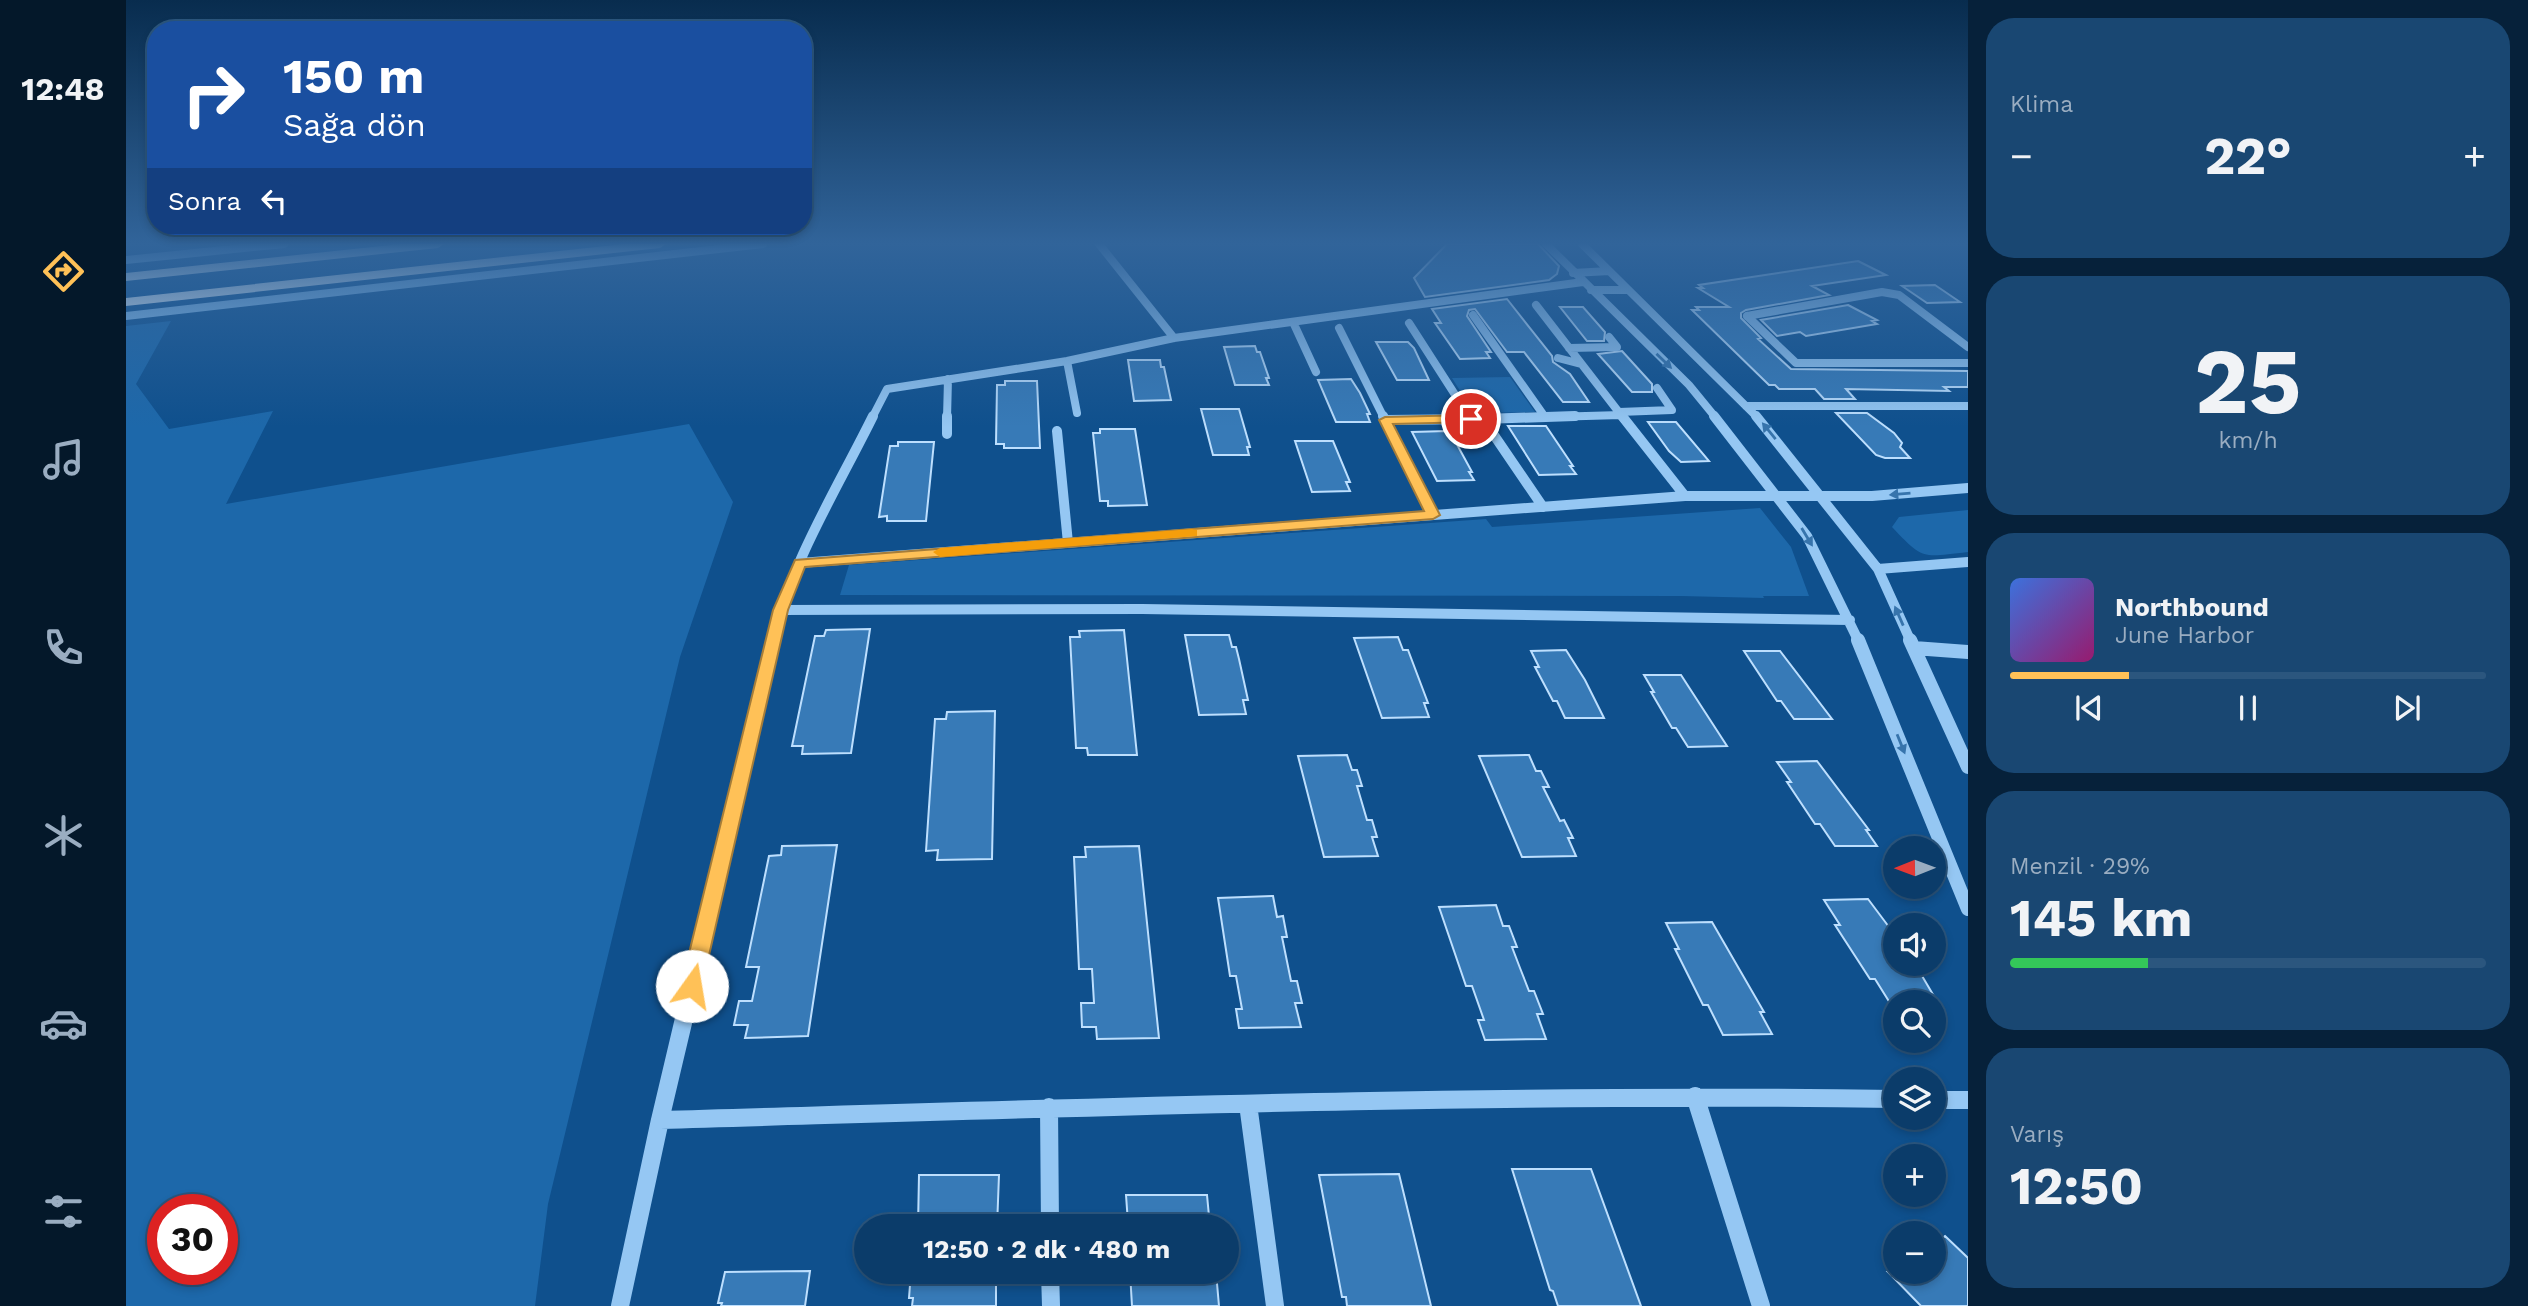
<!DOCTYPE html>
<html lang="tr">
<head>
<meta charset="utf-8">
<style>
	body { margin:0; font-family:"Work Sans",sans-serif; background:#194772; color:#f1f3f6; height:100vh; display:flex; flex-direction:column; font-size:26px; white-space:nowrap }
	* { box-sizing:border-box; margin:0 }
	p { font-size:23px; color:#9aadc1 }
	.icon { flex:none; width:38px; height:38px; fill:none; stroke:currentColor; stroke-width:2; stroke-linecap:round; stroke-linejoin:round }
	.map { position:relative; flex:1; overflow:hidden }
	.details { display:flex; flex-direction:column; gap:18px; padding:18px; background:#06213a; width:560px }
	.details>* { flex:none }
	.hud { position:absolute; left:21px; top:21px; width:665px; height:214px; border-radius:28px; box-shadow:0 4px 10px #0003,0 0 0 2px #2b567e; background:#1a4fa0; color:#fff; overflow:hidden }
	.needle { width:46px; rotate:269deg }
	.fabs { position:absolute; left:1757px; top:836px; display:grid; gap:14px }
	.fabs a { display:grid; place-items:center; width:63px; height:63px; border-radius:50%; background:#0b3c6a; box-shadow:0 4px 10px #0003,0 0 0 2px #2b567e; font-size:35px }
	.speed { position:absolute; left:21px; top:1194px; display:flex; gap:14px; font-size:35px; font-weight:700; text-align:center }
	.speed>* { display:grid; place-content:center; width:91px; height:91px; border-radius:50%; background:#0b3c6a; box-shadow:0 4px 10px #0003,0 0 0 2px #2b567e; line-height:1 }
	.speed .limit { border:10px solid #d22; background:#fff; color:#111 }
	.pin { position:absolute; display:grid; place-items:center; width:60px; height:60px; color:#fff; margin:-30px; border:4px solid #fff; border-radius:50%; box-shadow:0 2px 7px #0007 }
	.me { position:absolute; width:77px; margin:-38px; rotate:13deg; stroke-linejoin:round; filter:drop-shadow(0 0 5px #0008) }
	.turn { display:flex; align-items:center; gap:24px; height:147px; padding:0 21px; font-size:32px }
	.turn .icon { width:91px; height:91px; stroke-width:2.5 }
	.turn b { display:block; font-size:49px; line-height:60px }
	.then { display:flex; align-items:center; height:66px; padding:0 21px; background:#0003; gap:14px; font-size:26px }
	.big { font-size:52px; font-weight:700; line-height:1.1 }
	.details .widget { flex:1; display:flex; flex-direction:column; justify-content:center; gap:10px; min-width:0; padding:0 24px; border-radius:28px; background:#194772 }
	.details .dial { align-items:center; gap:0 }
	.dial b { font-size:91px; line-height:1 }
	.song { display:flex; align-items:center; gap:21px }
	.cover { width:84px; height:84px; border-radius:10px; background:linear-gradient(135deg,hsl(220 70% 55%),hsl(320 70% 35%)) }
	.played { height:7px; border-radius:4px; background:linear-gradient(90deg,#ffc157 25%,#2b567e 25%) }
	.keys { display:flex; justify-content:space-around; direction:ltr }
	.heat { display:flex; justify-content:space-between; align-items:center; font-size:38px; direction:ltr }
	.charge { height:10px; border-radius:5px; background:linear-gradient(90deg,#34c759 29%,#2b567e 0) }
	.trip { position:absolute; left:728px; top:1214px; width:385px; height:70px; border-radius:35px; background:#0b3c6a; box-shadow:0 4px 10px #0003,0 0 0 2px #2b567e; font-weight:700; line-height:70px; text-align:center }
	main { display:flex; flex:1; min-height:0 }
	.dock { display:flex; flex-direction:column; width:126px; justify-content:space-around; align-items:center; background:#04182a; color:#9aadc1 }
	.dock .icon { width:49px; height:49px }
	.dock .on { color:#ffc157 }
	.dock b { font-size:32px; color:#f1f3f6 }
	.map>svg:first-child { display:block }
	.green { fill:#1d68aa; fill-rule:evenodd }
	.building { fill:#377ab7; stroke:#bddffe; stroke-width:2 }
	.lines { fill:none; stroke-linecap:round; stroke-linejoin:round }
	.minor-far3 { stroke:#95c7f3; stroke-width:8 }
	.minor-far2 { stroke:#95c7f3; stroke-width:10 }
	.minor-far1 { stroke:#95c7f3; stroke-width:14 }
	.minor { stroke:#95c7f3; stroke-width:18 }
	.highway { fill:#fff; fill-rule:evenodd }
	.oneway { fill:#3774ac }
	.route { fill:#ffc157; stroke:#a67d39; stroke-width:2 }
	.slow { fill:#f59e0b }
</style>
</head>
<body>
<main>
<nav class="dock">
<b>12:48</b>
<svg class="icon on" aria-label="directions" viewBox="0 0 24 24"><path d="M12 3l9 9-9 9-9-9zM9 14v-3h6M13 9l2 2-2 2"/></svg>
<svg class="icon" aria-label="music" viewBox="0 0 24 24"><path d="M9 18V5l10-2v13"/><circle cx="6" cy="18" r="3"/><circle cx="16" cy="16" r="3"/></svg>
<svg class="icon" aria-label="phone" viewBox="0 0 24 24"><path d="M5 4h4l2 5-3 2q2 4 5 5l2-3 5 2v4C11 20 4 13 5 4z"/></svg>
<svg class="icon" aria-label="climate" viewBox="0 0 24 24"><path d="M12 3v18M4 7l16 10M4 17L20 7"/></svg>
<svg class="icon" aria-label="car" viewBox="0 0 24 24"><path d="M5 17H2v-5l4-1 3-4h7l3 4 3 1v5h-3M9 17h6M6 11h13"/><circle cx="7" cy="17" r="2"/><circle cx="17" cy="17" r="2"/></svg>
<svg class="icon" aria-label="filters" viewBox="0 0 24 24"><path d="M4 7h16M4 17h16"/><circle cx="9" cy="7" r="2"/><circle cx="15" cy="17" r="2"/></svg>
</nav>
<div class="map">
<svg width="1842" height="1306" viewBox="0 0 1842 1306">
	<rect width="100%" height="100%" fill="#0f508d"/>
	<path class="green" d="M45 321 10 384 43 429 147 411 100 504 563 424 607 502 554 657 422 1204 409 1306H0V326ZM96 1209V1269H37V1209Z
		M1384 377 1409 412 1348 413 1326 378Z
		M1634 508 1665 547 1683 596H1637L1638 598 1555 596 714 595 723 565 1360 519 1366 527Z
		M1842 510V552C1796 557 1798 561 1766 527L1773 517Z"/>
	<path class="building" d="M1321 244H1412L1433 266 1431 274 1423 280 1299 297 1288 278Z
		M1732 261 1760 275 1686 286 1703 295 1620 310 1615 313V318L1635 338 1632 339 1665 369 1842 371V387H1818L1823 391 1720 389 1729 399H1698L1689 389H1653L1649 385H1643L1566 310H1573L1570 307H1603L1572 288H1577L1573 285Z
		M1809 285 1834 302 1801 303 1776 286Z
		M1381 299 1426 356 1427 362 1444 374 1463 402H1437L1398 352H1381L1349 309 1343 310 1341 316 1365 352H1360L1364 358 1334 359 1309 323H1315L1306 309Z
		M1722 305 1751 320 1746 321 1751 324 1680 336 1674 332 1651 336 1635 320Z
		M1434 307H1457L1479 332 1478 341H1461Z
		M1250 342H1282L1288 348 1303 380H1271Z
		M1129 346 1131 352H1134L1143 378H1140L1143 385H1109L1098 347Z
		M1496 351 1526 384V392H1506L1472 354Z
		M1002 360H1034L1035 367H1038L1045 400 1008 401Z
		M1225 379 1234 393 1244 414H1241L1244 422H1210L1192 380Z
		M879 381H911L914 448H878V444H870L871 385H879Z
		M1075 409H1113L1124 447H1121L1123 455H1087Z
		M1710 413H1741L1768 433 1776 443 1774 447 1784 458H1759L1750 455Z
		M1522 422H1550L1583 461 1555 462 1543 451Z
		M1382 426H1420L1447 466H1444L1450 474 1413 475Z
		M974 429H1009L1021 505 982 506V501H974L967 433H974Z
		M1321 431 1325 439H1328L1346 472H1343L1348 480 1311 481 1286 432Z
		M1169 441H1207L1224 482H1220L1224 491 1186 492Z
		M772 442H808L800 521H761V516L753 517 764 446H772Z
		M744 629 725 753 676 754 677 746H666L689 636H698L700 630Z
		M998 630 1011 755H962L961 748H950L944 637H954L953 631Z
		M1059 635H1103L1106 647H1110L1113 659 1122 700H1117L1120 714 1073 715Z
		M1272 637 1277 650H1282L1302 703H1298L1303 717 1256 718 1228 638Z
		M1440 650 1459 680 1478 718H1439L1431 701H1427L1409 667H1413L1405 651Z
		M1618 651H1654L1706 719H1668L1655 701H1651Z
		M1518 675H1555L1601 746 1562 747 1550 728H1546L1525 692H1528Z
		M869 711 866 859 811 860 812 850 800 851 809 719H820L821 712Z
		M1221 755 1226 770H1231L1236 786H1231L1241 820H1246L1251 837H1246L1252 856 1198 857 1172 756Z
		M1403 755 1410 771H1415L1423 787H1417L1434 821 1438 820 1447 838H1442L1450 856 1396 857 1353 756Z
		M1691 761 1743 830H1740L1751 846H1709L1694 824H1689L1661 782H1665L1651 762Z
		M711 845 682 1036 619 1038 622 1025H608L613 1001H626L633 967H620L643 856 655 855 656 846Z
		M1013 846 1033 1038 971 1039 970 1027H956L955 1003H968L966 969H953L948 857H960L959 847Z
		M1147 896 1151 917 1157 916 1161 937H1156L1165 981H1171L1176 1003H1169L1175 1027 1113 1028 1110 1009H1116L1110 976H1104L1092 898Z
		M1742 899 1769 935V964H1789L1812 1003H1764L1749 979H1744L1709 925H1714L1698 900Z
		M1370 905 1377 926H1383L1391 947H1386L1394 968 1403 991H1408L1417 1014H1411L1420 1039 1359 1040 1352 1020H1358L1346 986H1340L1313 907Z
		M1586 922 1638 1012H1634L1646 1034 1597 1035 1582 1005H1577L1549 949H1553L1540 923Z
		M1386 1169H1465L1515 1306H1432L1427 1291 1424 1290Z
		M1273 1174 1305 1306H1221L1220 1297H1216L1193 1175Z
		M793 1175H873L871 1227H792Z
		M1000 1195H1081L1084 1227H1005V1223H1002Z
		M1819 1236 1842 1258V1306H1795L1762 1272H1808V1245Z
		M684 1271 679 1306H595L596 1303H592L599 1272Z
		M785 1272H870V1306H786L787 1298H783Z
		M1004 1272H1090L1093 1306H1006Z"/>
	<g class="lines">
		<path class="minor-far3" d="M973 244 1048 338
			M1420 244 1563 385 1590 418
			M1456 244 1632 418
			M0 260 158 244
			M1447 273 1483 271
			M1465 290H1502
			M1410 305 1495 415
			M1347 315 1419 417
			M0 316 637 244
			M1621 316 1756 292 1773 295 1842 347
			M1621 316 1670 363H1842
			M1167 322 1190 372
			M1283 323 1344 418
			M1213 328 1258 418
			M1443 348 1491 347 1483 337
			M1432 358 1455 364
			M941 361 951 413
			M1620 406H1842
			M1493 412 1546 410 1531 388
			M746 418 761 389 941 361 1048 338 1457 282
			M821 418 822 379
			M1389 418 1495 415 1497 418"/>
		<path class="minor-far2" d="M1257 416 1259 420
			M1343 416 1345 419
			M1496 416 1559 496
			M1588 416 1681 536 1733 642
			M1630 416 1752 569 1785 642
			M1357 419 1449 416
			M931 431 942 543
			M821 434V416
			M1307 515 1259 420 1357 419 1417 507
			M674 563 1559 496H1746L1842 488
			M1752 569 1842 562
			M654 610 1016 609 1724 620
			M646 642C665 562 711 489 747 416"/>
		<path class="minor-far1" d="M1732 640 1842 909
			M1784 640 1842 767
			M1788 648 1842 652
			M578 932 647 640"/>
		<path class="minor" d="M579 930 534 1120C946 1108 1357 1093 1769 1099
			M1569 1096 1635 1306
			M1808 1100H1842
			M1122 1104 1149 1306
			M923 1107 924 1227
			M924 1272 925 1306
			M494 1306 534 1120"/>
		<path class="highway" d="M275 244H318L312 248 0 281V273Z
			M498 244H540L534 248 0 306V298Z"/>
	</g>
	<defs><path id="oneway-solid" d="M-6-.8H1V-3.2L6.5 0L1 3.2V.8H-6Z" transform="scale(1.75)"/></defs>
	<g class="oneway">
		<use href="#oneway-solid" transform="translate(1538 361) rotate(44)"/>
		<use href="#oneway-solid" transform="translate(1643 431) rotate(-129)"/>
		<use href="#oneway-solid" transform="translate(1774 494) rotate(175)"/>
		<use href="#oneway-solid" transform="translate(1681 537) rotate(59)"/>
		<use href="#oneway-solid" transform="translate(1773 616) rotate(-114)"/>
		<use href="#oneway-solid" transform="translate(1775 744) rotate(68)"/>
	</g>
	<linearGradient id="sky" x2="0" y2="1"><stop stop-color="#082c4e"/><stop offset="0.57" stop-color="#31649a"/><stop offset="1" stop-color="#31649a" stop-opacity="0"/></linearGradient>
	<rect width="1842" height="427" fill="url(#sky)"/>
	<path class="route" d="M1345 415 1350 416V422L1267 424 1314 515 1307 519 679 567 662 610 576 986 573 993 566 996 558 993 555 986 647 610 669 560 1298 511 1253 420 1259 417Z"/>
	<path class="slow" d="M1066 529 1071 530V536L814 557 807 552 814 548Z"/>
</svg>
<div class="fabs">
<a><svg class="needle" viewBox="-14 -14 28 28"><path d="M0-13l5 13h-10z" fill="#e53935"/><path d="M0 13l5-13h-10z" fill="#9aadc1"/></svg></a>
<a><svg class="icon" aria-label="sound" viewBox="0 0 24 24"><path d="M4 9h4l5-4v14l-5-4H4zM17 9q2 3 0 6"/></svg></a>
<a><svg class="icon" aria-label="search" viewBox="0 0 24 24"><circle cx="10" cy="10" r="6"/><path d="M15 15l6 6"/></svg></a>
<a><svg class="icon" aria-label="layers" viewBox="0 0 24 24"><path d="M12 4l9 5-9 5-9-5zM3 14l9 5 9-5"/></svg></a>
<a>+</a>
<a>−</a>
</div>
<div class="speed"><div class="limit">30</div></div>
<div class="pin" style="left:1345px;top:419px;background:#d93025"><svg class="icon" aria-label="arrive" viewBox="0 0 24 24"><path d="M6 21V4h12l-3 4 3 4H6"/></svg></div>
<svg class="me" style="left:566px;top:986px" viewBox="-20 -20 40 40"><circle r="19" fill="#fff"/><path d="M0-13L10 11 0 6-10 11z" fill="#ffc157"/></svg>
<div class="trip">12:50 · 2 dk · 480 m</div>
<div class="hud">
<div class="turn"><svg class="icon" aria-label="right" viewBox="0 0 24 24"><path d="M7 20v-9h11M14 6l5 5-5 5"/></svg><div><b>150 m</b>Sağa dön</div></div>
<div class="then">Sonra<svg class="icon" aria-label="left" viewBox="0 0 24 24"><path d="M17 20v-9H6M10 6l-5 5 5 5"/></svg></div>
</div>
</div>
<section class="details">
<div class="widget"><p>Klima</p>
<div class="heat"><a>−</a><b class="big">22°</b><a>+</a></div>
</div>
<div class="widget dial"><b>25</b><p>km/h</p></div>
<div class="widget">
<div class="song"><i class="cover"></i><div><b>Northbound</b><p>June Harbor</p></div></div>
<div class="played"></div>
<div class="keys"><svg class="icon" aria-label="previous" viewBox="0 0 24 24"><path d="M18 5L8 12l10 7zM5 5v14"/></svg><svg class="icon" aria-label="pause" viewBox="0 0 24 24"><path d="M8 5v14M16 5v14"/></svg><svg class="icon" aria-label="next" viewBox="0 0 24 24"><path d="M6 5l10 7-10 7zM19 5v14"/></svg></div>
</div>
<div class="widget"><p>Menzil · 29%</p><b class="big">145 km</b><div class="charge"></div></div>
<div class="widget"><p>Varış</p><b class="big">12:50</b></div>
</section>
</main>
</body>
</html>
